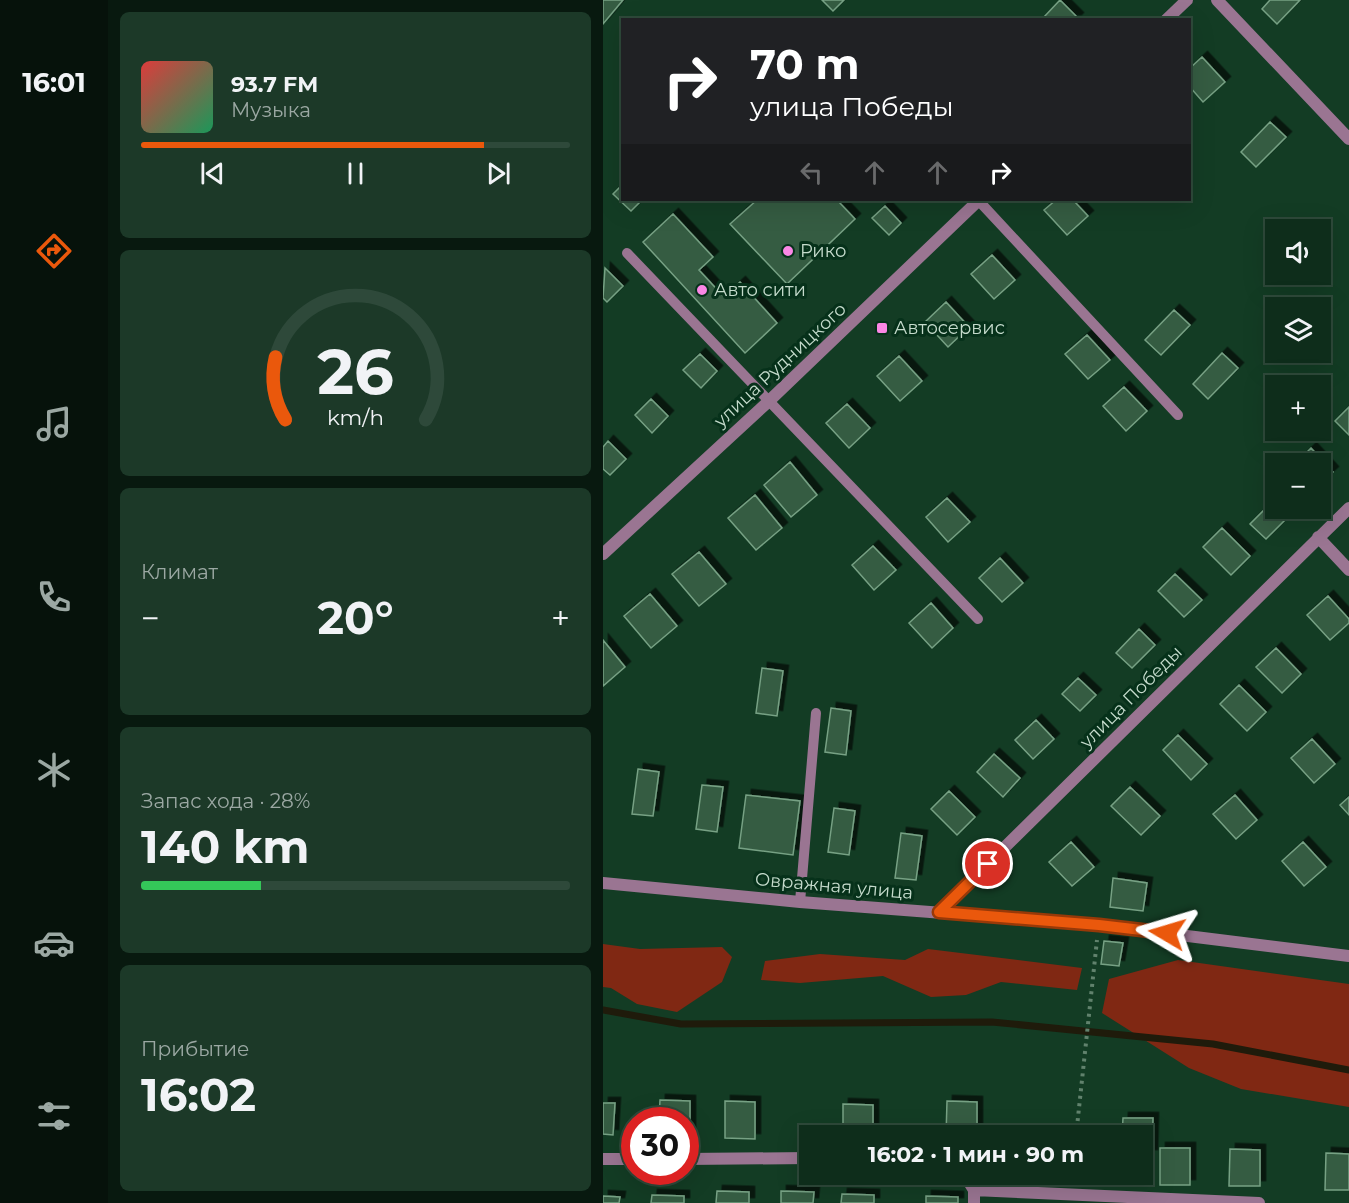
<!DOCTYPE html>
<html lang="ru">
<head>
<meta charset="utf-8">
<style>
	body { margin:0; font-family:Montserrat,sans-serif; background:#1c3928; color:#f1f3f6; height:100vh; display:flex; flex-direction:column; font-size:22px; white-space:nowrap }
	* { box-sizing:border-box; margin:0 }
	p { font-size:20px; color:#9ba8a3 }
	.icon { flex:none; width:33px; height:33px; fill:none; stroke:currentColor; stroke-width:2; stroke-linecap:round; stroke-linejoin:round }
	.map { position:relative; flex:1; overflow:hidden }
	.sheet { display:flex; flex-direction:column; gap:12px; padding:12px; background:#08190f; width:495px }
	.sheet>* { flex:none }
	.top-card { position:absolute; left:18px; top:18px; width:570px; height:183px; border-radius:0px; box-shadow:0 6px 24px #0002,0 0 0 2px #2e493a; background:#202124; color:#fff; overflow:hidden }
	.fabs { position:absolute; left:662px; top:219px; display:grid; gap:12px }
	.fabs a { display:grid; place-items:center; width:66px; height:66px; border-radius:0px; background:#0e2d1b; box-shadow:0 6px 24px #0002,0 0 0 2px #2e493a; font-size:30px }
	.speed { position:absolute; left:18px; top:1107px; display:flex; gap:12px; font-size:30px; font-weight:700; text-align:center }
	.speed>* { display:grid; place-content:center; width:78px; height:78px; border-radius:50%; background:#0e2d1b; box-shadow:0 6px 24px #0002,0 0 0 2px #2e493a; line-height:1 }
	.speed .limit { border:9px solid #d22; background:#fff; color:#111 }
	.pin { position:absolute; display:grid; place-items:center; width:51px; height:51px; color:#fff; margin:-26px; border:3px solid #fff; border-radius:50%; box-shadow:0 2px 6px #0007 }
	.me { position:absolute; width:66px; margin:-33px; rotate:277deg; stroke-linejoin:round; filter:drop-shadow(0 0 4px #0008) }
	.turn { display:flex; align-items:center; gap:21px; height:126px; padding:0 30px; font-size:27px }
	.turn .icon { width:78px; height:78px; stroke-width:2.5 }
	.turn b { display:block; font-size:42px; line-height:51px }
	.lanes { display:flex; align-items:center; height:57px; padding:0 30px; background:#0003; justify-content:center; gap:30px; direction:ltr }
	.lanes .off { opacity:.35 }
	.big { font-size:45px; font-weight:700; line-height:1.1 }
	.sheet .widget { flex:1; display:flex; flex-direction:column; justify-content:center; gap:9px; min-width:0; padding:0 21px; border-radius:9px; background:#1c3928 }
	.sheet .dial { align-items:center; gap:0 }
	.dial svg { height:156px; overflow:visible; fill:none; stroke:#2e493a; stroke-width:7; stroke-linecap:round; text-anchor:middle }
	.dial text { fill:#f1f3f6; stroke:none }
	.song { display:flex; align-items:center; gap:18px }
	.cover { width:72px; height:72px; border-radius:9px; background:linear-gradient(135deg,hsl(0 70% 55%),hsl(150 70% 35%)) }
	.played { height:6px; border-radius:3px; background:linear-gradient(90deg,#ea580c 80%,#2e493a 80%) }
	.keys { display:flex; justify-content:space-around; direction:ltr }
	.heat { display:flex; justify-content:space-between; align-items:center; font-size:33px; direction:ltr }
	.charge { height:9px; border-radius:4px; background:linear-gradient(90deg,#34c759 28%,#2e493a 0) }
	.trip { position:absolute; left:196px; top:1125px; width:354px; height:60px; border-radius:0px; background:#0e2d1b; box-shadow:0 6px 24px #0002,0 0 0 2px #2e493a; font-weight:700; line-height:60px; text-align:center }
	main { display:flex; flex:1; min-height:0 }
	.tab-bar { display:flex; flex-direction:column; width:108px; justify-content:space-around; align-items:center; background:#06120b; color:#9ba8a3 }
	.tab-bar .icon { width:42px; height:42px }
	.tab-bar .current { color:#ea580c }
	.tab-bar b { font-size:27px; color:#f1f3f6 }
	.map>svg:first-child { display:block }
	.green { fill:#802813 }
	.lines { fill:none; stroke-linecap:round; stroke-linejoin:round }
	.stream { stroke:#1f1b0b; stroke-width:7 }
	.building { fill:#345c42; stroke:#77a184; stroke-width:1.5; filter:url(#shadow) }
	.path { stroke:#61826d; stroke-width:4; stroke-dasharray:3 4.5; stroke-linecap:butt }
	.service { stroke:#9a7592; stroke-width:10 }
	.minor { stroke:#9a7592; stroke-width:12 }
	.route-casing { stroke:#983908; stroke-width:15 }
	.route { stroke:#ea580c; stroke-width:10 }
	.poi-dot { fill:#fb87e5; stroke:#06311a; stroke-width:2 }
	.labels { text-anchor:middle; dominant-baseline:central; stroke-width:6; stroke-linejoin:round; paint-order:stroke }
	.poi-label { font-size:18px; fill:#c5dbcc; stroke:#06311a; text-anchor:start }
	.street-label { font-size:18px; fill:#c5dbcc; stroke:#06311a }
</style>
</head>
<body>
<main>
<nav class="tab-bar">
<b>16:01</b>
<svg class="icon current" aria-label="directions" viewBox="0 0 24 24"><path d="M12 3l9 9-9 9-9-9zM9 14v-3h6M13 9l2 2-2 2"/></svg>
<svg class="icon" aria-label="music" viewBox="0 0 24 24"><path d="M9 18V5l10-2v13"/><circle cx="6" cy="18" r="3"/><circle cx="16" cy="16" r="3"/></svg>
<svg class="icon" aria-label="phone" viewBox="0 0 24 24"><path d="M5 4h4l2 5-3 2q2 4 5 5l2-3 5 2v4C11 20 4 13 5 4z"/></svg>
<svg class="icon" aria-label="climate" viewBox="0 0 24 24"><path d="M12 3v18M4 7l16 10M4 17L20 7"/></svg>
<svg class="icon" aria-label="car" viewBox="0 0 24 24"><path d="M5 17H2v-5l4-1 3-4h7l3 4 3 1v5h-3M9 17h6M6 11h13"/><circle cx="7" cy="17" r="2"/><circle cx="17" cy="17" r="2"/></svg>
<svg class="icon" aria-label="filters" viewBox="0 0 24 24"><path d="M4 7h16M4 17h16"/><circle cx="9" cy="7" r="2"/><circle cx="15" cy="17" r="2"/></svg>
</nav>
<section class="sheet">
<div class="widget">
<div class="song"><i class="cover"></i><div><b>93.7 FM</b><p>Музыка</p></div></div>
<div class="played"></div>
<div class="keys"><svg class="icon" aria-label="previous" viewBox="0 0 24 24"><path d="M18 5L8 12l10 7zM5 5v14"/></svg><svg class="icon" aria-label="pause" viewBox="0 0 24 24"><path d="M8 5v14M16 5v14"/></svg><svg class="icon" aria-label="next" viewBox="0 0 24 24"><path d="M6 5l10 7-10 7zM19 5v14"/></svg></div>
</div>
<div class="widget dial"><svg viewBox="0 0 100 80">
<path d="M14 69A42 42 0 1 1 86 69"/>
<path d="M14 69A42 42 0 0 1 9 37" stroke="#ea580c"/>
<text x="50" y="56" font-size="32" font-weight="700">26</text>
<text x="50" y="72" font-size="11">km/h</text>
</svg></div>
<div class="widget"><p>Климат</p>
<div class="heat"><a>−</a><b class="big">20°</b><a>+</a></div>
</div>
<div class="widget"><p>Запас хода · 28%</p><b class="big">140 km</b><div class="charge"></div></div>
<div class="widget"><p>Прибытие</p><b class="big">16:02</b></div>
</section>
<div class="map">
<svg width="746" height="1203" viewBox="0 0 746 1203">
	<defs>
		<filter id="shadow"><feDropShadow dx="5.5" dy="-5.5" stdDeviation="0" flood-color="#0009"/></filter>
	</defs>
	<rect width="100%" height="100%" fill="#133c24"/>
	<path class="green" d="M0 944 37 949 119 947 129 957 119 982 74 1012 34 1004 8 988 0 987Z
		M325 949 479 968 474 990 398 982 363 995 328 997 280 976 197 983 158 980 162 961 217 954 302 960Z
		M575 960 746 984V1107L638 1089 586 1068 499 1013 506 979Z"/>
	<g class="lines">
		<path class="stream" d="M0 1010 78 1024 389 1022 610 1044 746 1070"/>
	</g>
	<path class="building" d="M0 0H20L0 24Z
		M219 0H241L230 11Z
		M457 0 475 18 473 20H444L441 17Z
		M667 0H697L674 24 659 9Z
		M599 57 622 82 600 102 586 86V69Z
		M667 122 683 137 653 167 638 152Z
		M20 184V200H39L28 211 10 194Z
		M154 200H234L252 219 184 284 127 224Z
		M453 200H470L485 216 464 235 441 210Z
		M282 206 298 223 286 235 269 218Z
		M70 214 110 257 96 270 121 297 137 282 174 323 142 353 40 242Z
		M389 255 412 280 391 299 368 274Z
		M2 268 20 286 4 302 0 298Z
		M343 302 366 327 345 347 322 322Z
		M571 310 587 325 558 355 542 340Z
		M484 335 507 360 485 379 462 354Z
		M619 353 635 368 605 399 590 384Z
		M97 354 114 371 98 388 80 370Z
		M296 356 319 381 297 401 274 376Z
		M521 387 544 411 523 431 500 406Z
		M48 399 65 416 49 433 32 415Z
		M244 404 267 428 246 448 223 423Z
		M746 407V435L732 421Z
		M5 441 23 459 7 475 0 469V447Z
		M708 448 730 472 717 484V464H692Z
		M187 462 214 495 188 517 161 485Z
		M152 495 179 528 153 550 125 518Z
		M344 498 367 522 345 542 323 517Z
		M672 499V508L692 510 663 539 647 524Z
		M619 528 647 556 628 575 600 547Z
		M270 546 293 570 271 590 249 565Z
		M96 552 123 584 96 606 69 574Z
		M397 558 420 583 399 602 376 578Z
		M572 574 599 600 581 617 555 591Z
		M47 594 74 626 48 648 21 616Z
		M725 596 746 619V623L727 640 704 615Z
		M328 603 350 628 329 648 306 623Z
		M536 629 552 645 529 668 513 653Z
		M0 640 22 667 0 686Z
		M673 648 698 674 679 693 653 667Z
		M159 668 180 671 174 716 153 713Z
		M475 678 493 695 477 711 459 694Z
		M636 685 663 712 644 731 617 704Z
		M228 708 248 711 243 755 222 752Z
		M433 720 451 739 430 759 412 740Z
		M575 735 604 764 588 780 560 750Z
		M709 739 732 764 711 783 688 758Z
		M391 754 417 778 400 797 374 772Z
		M35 769 56 772 50 816 29 814Z
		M99 785 120 787 114 832 93 829Z
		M527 787 557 816 538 835 508 806Z
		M346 791 372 817 354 835 328 809Z
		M143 795 197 801 190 855 136 848Z
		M632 795 654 820 633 839 610 814Z
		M746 797V815L737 805Z
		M231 808 252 811 246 855 225 852Z
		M298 833 319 836 313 880 292 878Z
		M468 842 491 867 469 886 446 862Z
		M700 842 723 867 701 886 679 861Z
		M510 878 544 883 540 911 507 907Z
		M501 941 520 943 516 966 498 964Z
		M57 1100 87 1101V1138H82V1120H56Z
		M122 1101 152 1102V1139L122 1138Z
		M344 1101 374 1102V1136H343Z
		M0 1103H12L10 1135 0 1134Z
		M240 1104 270 1105V1136H240Z
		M520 1118H550L549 1155H540V1136H519Z
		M424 1133 454 1134V1136H424Z
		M557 1148H587V1185H557Z
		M627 1149 657 1150V1186H626Z
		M723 1153 746 1154V1190H722Z
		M478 1174H508V1184H477Z
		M114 1191 146 1192V1203H113Z
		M178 1191 211 1192 210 1203H178Z
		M239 1194 271 1195V1203H238Z
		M49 1195 81 1196V1203H48Z
		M0 1196 17 1197 16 1203H0Z
		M323 1196 355 1197V1203H323Z"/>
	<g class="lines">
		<path class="path" d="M473 1136 494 940"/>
		<path class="service" d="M375 200 575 415
			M24 253 375 619
			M197 902 213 713"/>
		<path class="minor" d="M614 0 746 139
			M563 20 584 0
			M715 537 746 570
			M0 554 166 401 376 200
			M0 883 197 902 496 925 746 956
			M336 912 746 508
			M0 1159H32
			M82 1159 207 1158
			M361 1174 371 1190 656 1203
			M371 1203V1190"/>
	</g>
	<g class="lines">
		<g class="route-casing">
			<path id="route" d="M385 864 336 912 496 925 564 933"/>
		</g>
		<use href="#route" class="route"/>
	</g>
	<g class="poi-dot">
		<circle cx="185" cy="251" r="6"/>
		<circle cx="99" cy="290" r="6"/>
		<rect x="273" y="322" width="12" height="12" rx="3"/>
	</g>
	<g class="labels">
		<g class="poi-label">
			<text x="197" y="251">Рико</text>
			<text x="111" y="290">Авто сити</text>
			<text x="291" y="328">Автосервис</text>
		</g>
		<g class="street-label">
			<text transform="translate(177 365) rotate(-43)">улица Рудницкого</text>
			<text transform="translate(528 697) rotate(-45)">улица Победы</text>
			<text transform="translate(231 886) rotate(5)">Овражная улица</text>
		</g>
	</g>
</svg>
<div class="fabs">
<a><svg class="icon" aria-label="sound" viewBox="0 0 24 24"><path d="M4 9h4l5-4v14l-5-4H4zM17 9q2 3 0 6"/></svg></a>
<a><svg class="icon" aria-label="layers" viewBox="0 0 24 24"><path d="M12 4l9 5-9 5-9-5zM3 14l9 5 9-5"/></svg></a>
<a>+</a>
<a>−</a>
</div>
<div class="speed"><div class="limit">30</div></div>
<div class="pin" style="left:385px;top:864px;background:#d93025"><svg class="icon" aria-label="arrive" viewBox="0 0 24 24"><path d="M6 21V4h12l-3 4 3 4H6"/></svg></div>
<svg class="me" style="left:564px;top:933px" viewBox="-20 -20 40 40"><path d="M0-17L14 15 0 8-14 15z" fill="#ea580c" stroke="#fff" stroke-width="4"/></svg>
<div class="trip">16:02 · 1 мин · 90 m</div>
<div class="top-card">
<div class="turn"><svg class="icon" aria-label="right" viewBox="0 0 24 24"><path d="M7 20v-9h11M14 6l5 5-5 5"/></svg><div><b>70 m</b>улица Победы</div></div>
<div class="lanes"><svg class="icon off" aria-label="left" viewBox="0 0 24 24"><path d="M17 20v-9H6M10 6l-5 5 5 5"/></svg><svg class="icon off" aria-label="ahead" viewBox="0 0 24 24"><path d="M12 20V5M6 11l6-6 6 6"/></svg><svg class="icon off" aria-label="ahead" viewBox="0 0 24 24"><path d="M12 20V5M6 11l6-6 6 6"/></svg><svg class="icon" aria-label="right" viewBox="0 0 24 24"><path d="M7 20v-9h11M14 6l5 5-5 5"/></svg></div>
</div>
</div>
</main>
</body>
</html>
